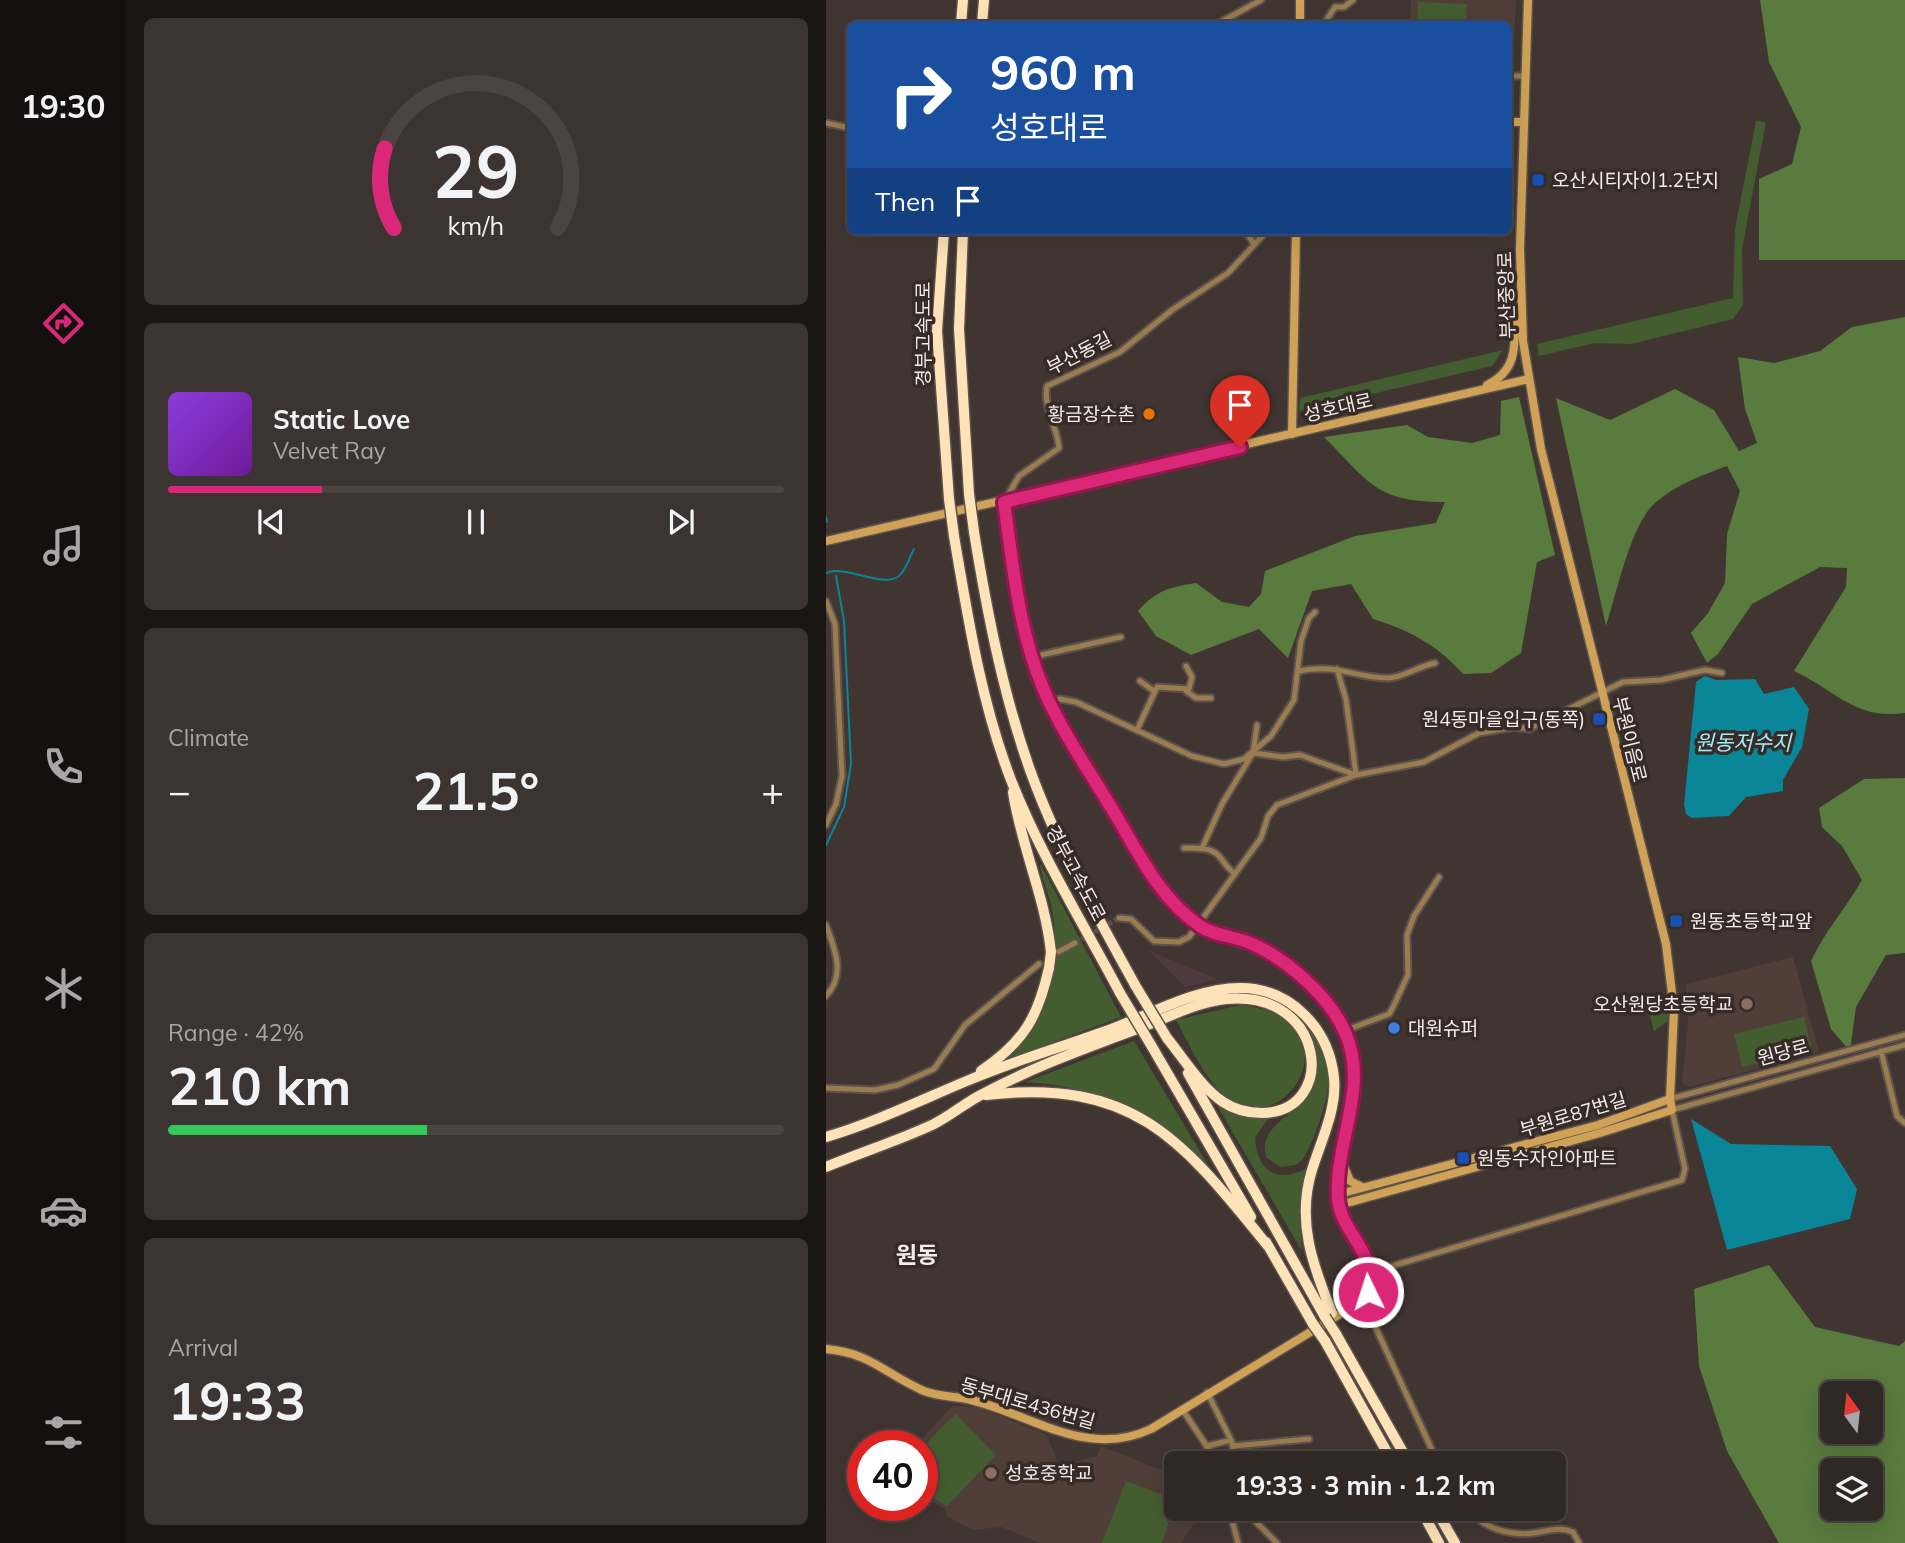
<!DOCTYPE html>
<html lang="en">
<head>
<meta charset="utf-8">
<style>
	body { margin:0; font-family:Mulish,"Noto Sans KR",sans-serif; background:#3c3432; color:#f1f3f6; height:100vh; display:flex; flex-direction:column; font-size:26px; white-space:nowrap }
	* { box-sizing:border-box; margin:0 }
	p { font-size:23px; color:#a8a6a7 }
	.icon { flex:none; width:38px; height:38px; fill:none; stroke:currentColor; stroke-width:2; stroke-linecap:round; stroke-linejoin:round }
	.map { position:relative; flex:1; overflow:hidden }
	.details { display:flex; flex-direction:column; gap:18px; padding:18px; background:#1a1614; width:700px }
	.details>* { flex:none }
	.top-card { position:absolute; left:21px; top:21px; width:665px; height:214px; border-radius:10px; box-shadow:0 7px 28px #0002,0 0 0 2px #4b4442; background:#1a4fa0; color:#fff; overflow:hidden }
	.needle { width:46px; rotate:345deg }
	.controls { position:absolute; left:994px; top:1381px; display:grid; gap:14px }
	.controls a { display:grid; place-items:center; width:63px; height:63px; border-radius:10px; background:#302825; box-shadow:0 7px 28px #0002,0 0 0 2px #4b4442; font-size:35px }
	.speed { position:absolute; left:21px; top:1430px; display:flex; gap:14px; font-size:35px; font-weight:700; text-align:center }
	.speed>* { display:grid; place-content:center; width:91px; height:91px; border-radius:50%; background:#302825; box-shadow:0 7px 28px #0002,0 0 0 2px #4b4442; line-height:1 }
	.speed .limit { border:10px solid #d22; background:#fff; color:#111 }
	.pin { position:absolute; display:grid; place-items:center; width:60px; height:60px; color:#fff; margin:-72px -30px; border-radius:50% 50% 50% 0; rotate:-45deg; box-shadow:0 0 7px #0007 }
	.pin .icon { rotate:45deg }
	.me { position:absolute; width:77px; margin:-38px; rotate:356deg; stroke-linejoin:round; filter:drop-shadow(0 0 5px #0008) }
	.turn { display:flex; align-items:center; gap:24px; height:147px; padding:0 28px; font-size:32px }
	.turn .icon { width:91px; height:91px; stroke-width:2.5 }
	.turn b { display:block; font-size:49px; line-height:60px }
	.then { display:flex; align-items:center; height:66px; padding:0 28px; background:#0003; gap:14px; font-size:26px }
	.big { font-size:52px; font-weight:700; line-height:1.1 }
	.details .tile { flex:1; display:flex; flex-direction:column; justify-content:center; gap:10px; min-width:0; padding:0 24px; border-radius:10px; background:#3c3432 }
	.details .dial { align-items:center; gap:0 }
	.dial svg { height:182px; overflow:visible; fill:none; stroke:#4b4442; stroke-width:7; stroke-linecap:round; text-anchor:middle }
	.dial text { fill:#f1f3f6; stroke:none }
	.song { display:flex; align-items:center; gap:21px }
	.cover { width:84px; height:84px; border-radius:10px; background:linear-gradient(135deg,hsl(270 70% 55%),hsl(280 70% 35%)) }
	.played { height:7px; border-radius:4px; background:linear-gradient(90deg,#db2777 25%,#4b4442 25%) }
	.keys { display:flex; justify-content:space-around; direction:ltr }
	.heat { display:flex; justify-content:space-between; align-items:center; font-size:38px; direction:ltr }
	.charge { height:10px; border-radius:5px; background:linear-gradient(90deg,#34c759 42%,#4b4442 0) }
	.trip { position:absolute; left:338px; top:1451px; width:402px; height:70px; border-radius:10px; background:#302825; box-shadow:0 7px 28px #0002,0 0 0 2px #4b4442; font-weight:700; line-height:70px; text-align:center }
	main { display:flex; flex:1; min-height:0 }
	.menu { display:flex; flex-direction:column; width:126px; justify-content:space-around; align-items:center; background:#13100f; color:#a8a6a7 }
	.menu .icon { width:49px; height:49px }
	.menu .selected { color:#db2777 }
	.menu b { font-size:32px; color:#f1f3f6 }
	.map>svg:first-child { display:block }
	.built { fill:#4f3f38 }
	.industrial { fill:#4e393e }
	.green { fill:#445d30 }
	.forest { fill:#597b3d; fill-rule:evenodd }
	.water { fill:#0a8698 }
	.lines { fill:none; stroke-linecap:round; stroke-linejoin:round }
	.stream { stroke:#0a8698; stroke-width:2 }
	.street-tunnel { stroke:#5b504d; stroke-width:5; stroke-dasharray:5 2.5; stroke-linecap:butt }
	.street-casing { stroke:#5d524e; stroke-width:9 }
	.secondary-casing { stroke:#5d524e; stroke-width:11 }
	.highway-casing { stroke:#5d524e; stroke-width:13 }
	.street { stroke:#997c4f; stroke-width:5 }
	.secondary { stroke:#cfa257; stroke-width:8 }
	.highway { stroke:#fee3b8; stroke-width:10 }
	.highway-bridge-casing { stroke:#5d524e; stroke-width:13; stroke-linecap:butt }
	.highway-bridge { stroke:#fee3b8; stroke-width:10 }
	.route-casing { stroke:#8e194d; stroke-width:18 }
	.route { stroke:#db2777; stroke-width:12 }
	.transit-dot { fill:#1a4fb4; stroke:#362b27; stroke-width:2.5 }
	.food-dot { fill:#e8710a; stroke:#362b27; stroke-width:2.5 }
	.education-dot { fill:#8d6e63; stroke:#362b27; stroke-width:2.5 }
	.shop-dot { fill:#3f7fe0; stroke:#362b27; stroke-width:2.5 }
	.labels { text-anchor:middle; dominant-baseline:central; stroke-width:7; stroke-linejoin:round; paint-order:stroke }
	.poi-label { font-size:19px; fill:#f3ece9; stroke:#362b27; text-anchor:start }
	.street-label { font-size:19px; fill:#f3ece9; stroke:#362b27 }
	.water-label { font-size:21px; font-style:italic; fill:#a0ebfa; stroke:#362b27 }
	.quarter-label { font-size:23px; font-weight:bold; fill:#f3ece9; stroke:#362b27 }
</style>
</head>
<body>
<main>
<nav class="menu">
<b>19:30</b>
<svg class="icon selected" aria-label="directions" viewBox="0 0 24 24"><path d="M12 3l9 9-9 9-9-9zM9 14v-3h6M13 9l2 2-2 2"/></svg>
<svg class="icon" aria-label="music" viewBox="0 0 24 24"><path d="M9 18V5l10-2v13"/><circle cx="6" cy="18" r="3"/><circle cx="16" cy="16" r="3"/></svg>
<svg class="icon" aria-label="phone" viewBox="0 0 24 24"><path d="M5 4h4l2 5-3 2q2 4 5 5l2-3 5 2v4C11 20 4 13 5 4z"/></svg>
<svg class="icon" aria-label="climate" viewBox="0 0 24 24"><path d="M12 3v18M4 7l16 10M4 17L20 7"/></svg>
<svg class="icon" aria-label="car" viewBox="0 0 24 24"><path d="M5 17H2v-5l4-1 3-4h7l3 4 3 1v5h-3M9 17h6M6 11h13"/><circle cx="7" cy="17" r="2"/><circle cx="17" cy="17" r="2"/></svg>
<svg class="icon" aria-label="filters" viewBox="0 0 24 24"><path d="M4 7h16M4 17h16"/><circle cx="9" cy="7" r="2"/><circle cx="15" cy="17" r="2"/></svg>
</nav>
<section class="details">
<div class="tile dial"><svg viewBox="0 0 100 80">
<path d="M14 69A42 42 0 1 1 86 69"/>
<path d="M14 69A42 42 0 0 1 10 34" stroke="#db2777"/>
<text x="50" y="56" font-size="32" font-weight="700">29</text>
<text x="50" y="72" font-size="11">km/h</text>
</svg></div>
<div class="tile">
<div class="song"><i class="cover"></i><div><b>Static Love</b><p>Velvet Ray</p></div></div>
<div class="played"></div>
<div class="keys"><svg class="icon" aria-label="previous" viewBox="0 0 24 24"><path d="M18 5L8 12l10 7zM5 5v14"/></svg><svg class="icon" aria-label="pause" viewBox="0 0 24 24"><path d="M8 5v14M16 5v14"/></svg><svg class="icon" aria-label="next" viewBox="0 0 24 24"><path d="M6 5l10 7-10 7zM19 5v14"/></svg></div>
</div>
<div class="tile"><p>Climate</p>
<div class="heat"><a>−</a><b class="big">21.5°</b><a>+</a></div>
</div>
<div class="tile"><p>Range · 42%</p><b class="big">210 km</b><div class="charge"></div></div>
<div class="tile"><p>Arrival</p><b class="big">19:33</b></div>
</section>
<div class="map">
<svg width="1079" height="1543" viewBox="0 0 1079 1543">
	<rect width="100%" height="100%" fill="#403531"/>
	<path class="built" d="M585 0H690L687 65 683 69 682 24H584Z
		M967 957 993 1052 864 1087 856 1083 862 1024 860 984Z
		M126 1406 152 1407 221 1435 233 1466 271 1456 275 1446 350 1476V1508L377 1509 355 1543H215L175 1527 148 1530 122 1517 118 1508 96 1497V1446H90Z"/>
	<path class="industrial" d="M322 950 391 979 359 987Z"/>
	<path class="green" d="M592 2 641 4 640 24H591Z
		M930 121 940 122 916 249 917 305 907 319 805 344 769 343 713 356 711 344 907 298 909 229Z
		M677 350 666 366 473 411 474 398Z
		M214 863 295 1017 182 1059C224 1015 237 964 225 905 222 891 215 877 214 863Z
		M843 993 844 1009 841 1022 828 1031 820 1002Z
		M414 1005C541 1018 453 1162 389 1086 373 1067 362 1042 350 1020Z
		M978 1017 986 1050 916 1067 908 1034Z
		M481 1027C523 1049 495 1128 477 1159L470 1165 454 1167 440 1157C428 1108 518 1118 481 1027Z
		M308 1041 382 1165C331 1114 271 1086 199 1082Z
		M392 1107 412 1116 443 1118 429 1137C430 1170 451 1185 481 1168L473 1206 476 1251Z
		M130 1414 170 1455 121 1506 96 1491C96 1442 95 1448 130 1414Z
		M300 1481 350 1500 336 1543H276Z"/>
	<path class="forest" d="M934 0H1079V260H933V179L966 164 975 127 943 62Z
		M1079 317V713C1029 720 1011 691 968 671L1020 587 1021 568 994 567 926 604 892 654 881 663 865 633 882 613 899 583 901 534 914 491 901 466C876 475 845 487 826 506 804 529 790 595 780 626L730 398 784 420 849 389 888 410 913 451 931 443 919 409 912 357 948 363 994 351 1026 327Z
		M693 397 729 555 711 562 695 653 665 673 637 674C611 645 585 631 547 619L525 584 486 591 462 658 433 629 365 655 330 636 312 611C329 591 344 587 370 583L396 602 423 607 435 594 439 571 529 536 610 523 619 502C550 502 544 483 498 437L581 425 602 437 646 443 674 435 675 401Z
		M1079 778V953L1060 955 1030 1007 1024 1051 1005 1029 985 961C999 931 1020 908 1036 880L1016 846 996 827 993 808 1038 779Z
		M943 1265 989 1327 1073 1346 1079 1341V1543H953L901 1451 873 1366 868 1289ZM1045 1393V1432H1006V1393ZM1045 1470V1508H1006V1470Z"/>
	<path class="water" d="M879 676 890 680 929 679 938 694 968 687 983 709 976 747 957 780V791L920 797 903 816 866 818 860 814 858 805 870 682Z
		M865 1119 905 1144 1004 1146 1031 1189 1024 1219 901 1250Z"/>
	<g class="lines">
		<path class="stream" d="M0 517 1 522
			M0 573C19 564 62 591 75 574 81 567 84 556 88 549
			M0 845 18 807 25 764 18 621 10 576"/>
		<path class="street-tunnel" d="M249 943 293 918"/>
		<g class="street-casing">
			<path id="street" d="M391 24 435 0
				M498 24 509 7H518L527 0
				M682 76H700
				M0 123 24 128
				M420 231 428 245
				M178 502 193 476 233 448C231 426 217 408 221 386L294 352 346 310 402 273 441 231
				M0 601 9 624 16 776 10 804 0 825
				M206 657 295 637
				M473 671C512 663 528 678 562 678 576 678 593 666 609 663
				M314 681 328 691
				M360 691 370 698H385
				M224 701 234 699 250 702 366 756 398 764 418 759 445 736 468 700 475 641 483 618 489 612
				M311 730 331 687 363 689 366 677 360 666
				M427 753 457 757 474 755 530 775 520 700 511 669
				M358 848C368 848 384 847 392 855 398 861 400 867 408 873
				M376 848 396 804 427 753 431 725
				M293 918 305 919 328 941 353 942 363 937 435 838 442 816 451 805 530 775 598 762 653 733 688 727 703 729 797 682 835 680 879 670 896 673
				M0 925C9 949 20 975 0 996
				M232 952 249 943
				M567 1007 582 975 581 935 588 916 613 877
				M518 1031 563 1014 567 1007
				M1055 1051 1071 1116 1079 1123
				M0 1088 49 1090 72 1085 108 1069 139 1025 213 964
				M844 1099 1079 1035
				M544 1267 566 1266 856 1180 859 1169 846 1110 1079 1045
				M537 1300 612 1463
				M381 1392 406 1442 409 1463
				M356 1409 392 1463
				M381 1446 405 1440
				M407 1446 483 1439
				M403 1508 412 1543
				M416 1508 451 1543
				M643 1508C654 1529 687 1536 708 1533 722 1531 733 1526 747 1532L753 1543"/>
		</g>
		<g class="secondary-casing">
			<path id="secondary" d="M474 0V24
				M682 122H698
				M661 385C695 369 688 339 689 308
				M466 434 470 231
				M0 541 703 379
				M517 1164 524 1181 536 1187
				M514 1200 517 1193 772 1125 844 1099
				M512 1202 521 1203 774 1133 846 1110 844 1099 848 1010 840 944 715 449 697 341 694 249 702 0
				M0 1349C45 1353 59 1374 98 1391 113 1397 129 1396 145 1400 206 1415 261 1459 325 1429L537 1300C562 1261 513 1231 512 1192 511 1138 547 1079 516 1027 495 993 461 958 423 943 407 936 387 935 373 926 337 901 314 858 293 821 268 778 237 734 217 688 193 628 187 565 178 502"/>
		</g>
		<g class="highway-casing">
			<path id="highway" d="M135 24 137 0
				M156 24 158 0
				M118 231 111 331 123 499
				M137 231 133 329 143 494
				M148 532C161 612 177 694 204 770 231 845 271 916 309 985
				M128 536C142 618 155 702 185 780 214 854 257 923 294 993
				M187 792C195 846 219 896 225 952
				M325 1045 425 1217
				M155 1071C198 1042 212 1017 223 968
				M362 1073 499 1317
				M160 1095C309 1078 356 1140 442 1246
				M0 1137C50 1122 95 1100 143 1080 190 1060 240 1046 288 1028 327 1013 371 988 414 988 464 988 503 1028 508 1078 511 1109 495 1141 486 1170 470 1221 487 1266 506 1313
				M0 1167C36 1152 74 1140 108 1124 124 1116 138 1104 153 1096 206 1067 263 1047 319 1026 345 1016 372 1002 400 999 500 989 513 1112 436 1113 422 1113 409 1110 397 1102 374 1086 358 1059 341 1038
				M440 1242 487 1324
				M510 1334 583 1463
				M499 1341 567 1463
				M594 1508 613 1543
				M609 1508 629 1543"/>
		</g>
		<use href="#street" class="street"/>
		<use href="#secondary" class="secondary"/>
		<use href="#highway" class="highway"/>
		<g class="highway-bridge-casing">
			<path id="highway-bridge" d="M143 494 148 532
				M123 499 128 536
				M223 968 225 952
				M309 985 341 1038
				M294 993 325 1045
				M499 1317 510 1334
				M487 1324 499 1341"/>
		</g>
		<use href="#highway-bridge" class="highway-bridge"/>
	</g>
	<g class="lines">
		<g class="route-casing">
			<path id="route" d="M414 447 178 502C187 565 192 628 217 688 236 733 266 775 291 817 313 855 336 901 374 926 388 936 408 936 424 943 460 958 503 996 519 1032 544 1088 508 1142 512 1199 515 1233 553 1254 542 1292"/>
		</g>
		<use href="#route" class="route"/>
	</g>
	<g class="transit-dot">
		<rect x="705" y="173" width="14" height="14" rx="3.5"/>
		<rect x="766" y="712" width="14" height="14" rx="3.5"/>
		<rect x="843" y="914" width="14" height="14" rx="3.5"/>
		<rect x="630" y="1151" width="14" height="14" rx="3.5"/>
	</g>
	<circle class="food-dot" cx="323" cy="414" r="7"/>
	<g class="education-dot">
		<circle cx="921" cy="1004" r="7"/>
		<circle cx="165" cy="1473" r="7"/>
	</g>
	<circle class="shop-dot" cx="568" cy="1028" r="7"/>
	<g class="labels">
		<g class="poi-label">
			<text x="726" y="180">오산시티자이1.2단지</text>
			<text x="309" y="414" text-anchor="end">황금장수촌</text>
			<text x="759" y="719" text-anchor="end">원4동마을입구(동쪽)</text>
			<text x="864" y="921">원동초등학교앞</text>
			<text x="907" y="1004" text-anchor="end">오산원당초등학교</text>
			<text x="582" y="1028">대원슈퍼</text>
			<text x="651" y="1158">원동수자인아파트</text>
			<text x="179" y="1473">성호중학교</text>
		</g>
		<g class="street-label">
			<text transform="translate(680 295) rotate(-92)">부산중앙로</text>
			<text transform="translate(97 334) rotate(-90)">경부고속도로</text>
			<text transform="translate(253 353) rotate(-27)">부산동길</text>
			<text transform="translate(512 407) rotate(-13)">성호대로</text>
			<text transform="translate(804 739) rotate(76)">부원이음로</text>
			<text transform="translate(250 873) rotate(62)">경부고속도로</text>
			<text transform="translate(957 1052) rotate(-15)">원당로</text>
			<text transform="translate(747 1114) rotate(-17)">부원로87번길</text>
			<text transform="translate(202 1403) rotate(16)">동부대로436번길</text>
		</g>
		<g class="water-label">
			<text x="917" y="742">원동저수지</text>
		</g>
		<g class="quarter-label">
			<text x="91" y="1254">원동</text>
		</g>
	</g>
</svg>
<div class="controls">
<a><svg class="needle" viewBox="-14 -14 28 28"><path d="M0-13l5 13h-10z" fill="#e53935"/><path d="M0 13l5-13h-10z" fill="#a8a6a7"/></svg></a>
<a><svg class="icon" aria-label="layers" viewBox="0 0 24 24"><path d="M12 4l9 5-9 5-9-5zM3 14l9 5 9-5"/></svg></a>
</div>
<div class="speed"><div class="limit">40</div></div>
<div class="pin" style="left:414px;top:447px;background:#d93025"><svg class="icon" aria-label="arrive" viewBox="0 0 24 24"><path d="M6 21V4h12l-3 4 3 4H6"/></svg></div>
<svg class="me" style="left:542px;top:1292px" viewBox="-20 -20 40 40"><circle r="17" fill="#db2777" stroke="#fff" stroke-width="3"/><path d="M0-11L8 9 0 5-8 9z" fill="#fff"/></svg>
<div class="trip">19:33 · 3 min · 1.2 km</div>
<div class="top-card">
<div class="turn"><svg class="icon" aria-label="right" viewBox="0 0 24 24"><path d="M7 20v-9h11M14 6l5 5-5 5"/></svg><div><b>960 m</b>성호대로</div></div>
<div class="then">Then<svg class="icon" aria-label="arrive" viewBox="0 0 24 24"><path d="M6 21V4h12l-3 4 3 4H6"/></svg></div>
</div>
</div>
</main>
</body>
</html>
